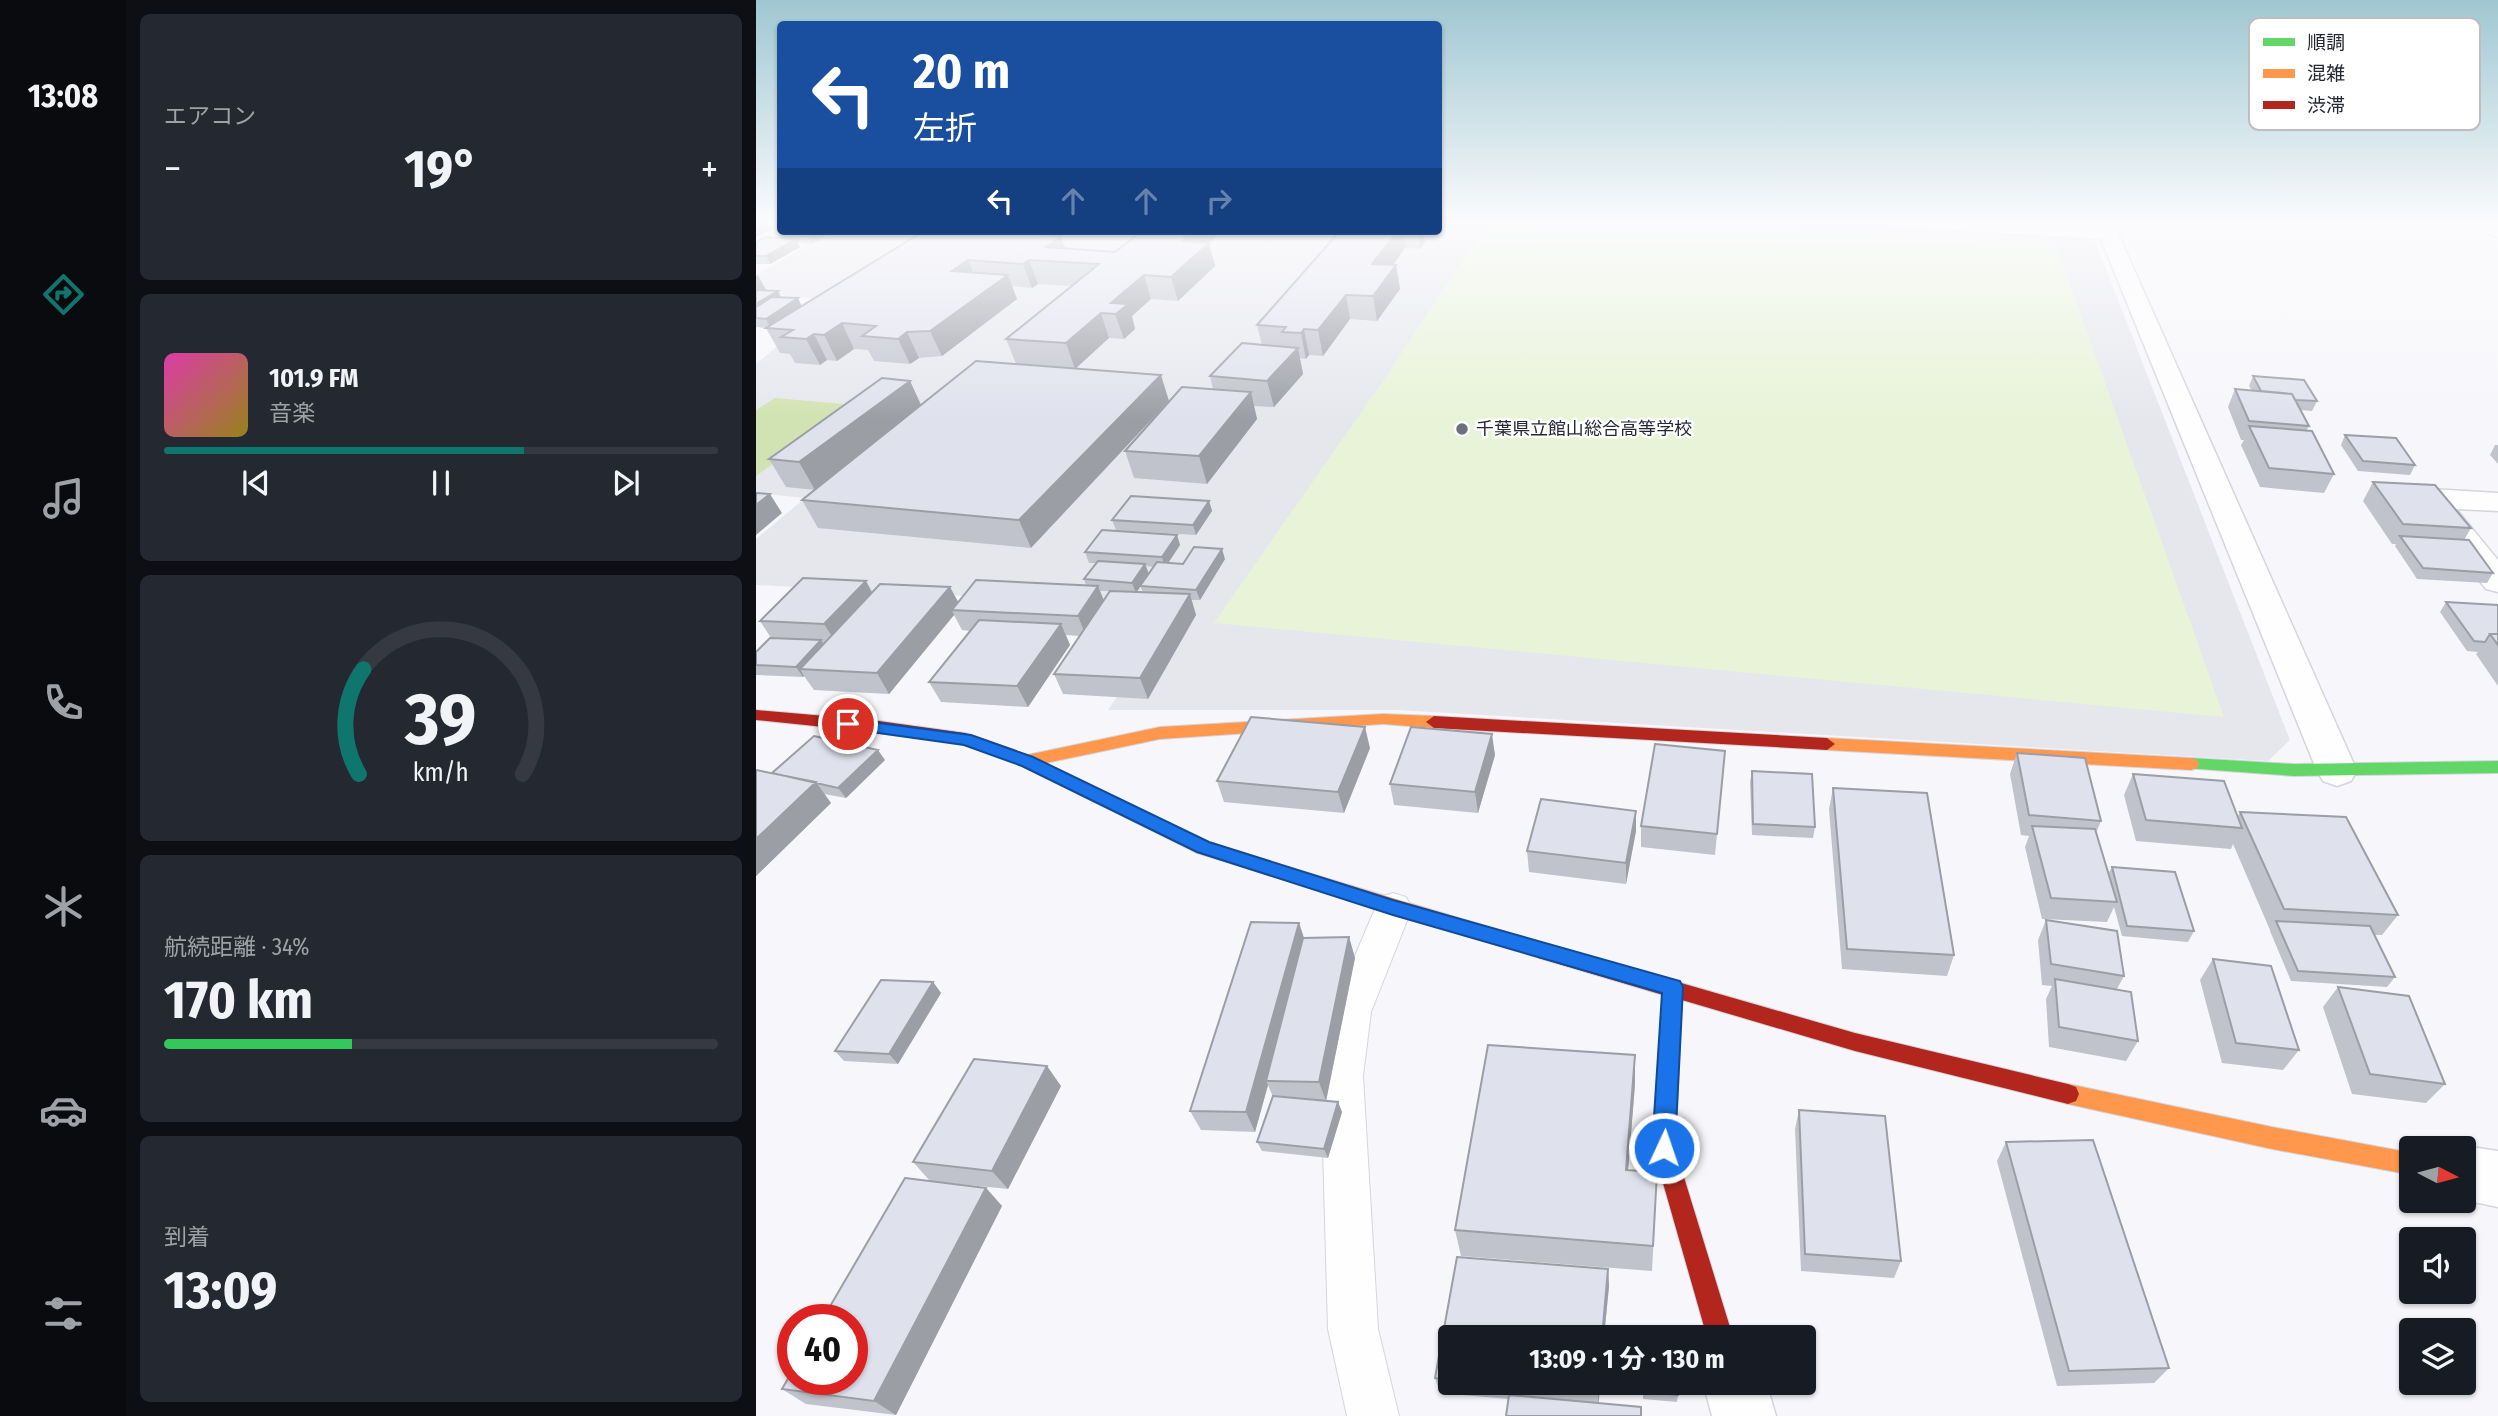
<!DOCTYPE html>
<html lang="ja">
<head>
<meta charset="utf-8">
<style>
	body { margin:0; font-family:"Fira Sans Condensed","Noto Sans JP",sans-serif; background:#242831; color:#f1f3f6; height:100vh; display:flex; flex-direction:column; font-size:26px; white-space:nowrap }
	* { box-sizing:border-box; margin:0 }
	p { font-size:23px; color:#9ea1a6 }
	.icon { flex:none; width:38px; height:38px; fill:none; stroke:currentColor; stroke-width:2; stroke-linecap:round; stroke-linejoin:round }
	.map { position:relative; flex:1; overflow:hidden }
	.details { display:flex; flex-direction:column; gap:14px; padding:14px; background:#0d0f14; width:630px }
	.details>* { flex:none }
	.top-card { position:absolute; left:21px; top:21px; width:665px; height:214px; border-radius:7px; box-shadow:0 2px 5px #0004; background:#1a4fa0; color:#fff; overflow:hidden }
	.needle { width:46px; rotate:96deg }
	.fabs { position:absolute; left:1643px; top:1136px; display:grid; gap:14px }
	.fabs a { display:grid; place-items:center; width:77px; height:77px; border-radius:7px; background:#171b24; box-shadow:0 2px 5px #0004; font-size:35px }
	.speed { position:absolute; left:21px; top:1304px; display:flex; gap:14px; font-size:35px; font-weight:700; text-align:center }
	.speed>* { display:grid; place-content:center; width:91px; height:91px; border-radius:50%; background:#171b24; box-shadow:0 2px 5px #0004; line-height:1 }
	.speed .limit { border:10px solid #d22; background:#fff; color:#111 }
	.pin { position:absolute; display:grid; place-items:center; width:60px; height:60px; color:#fff; margin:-30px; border:4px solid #fff; border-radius:50%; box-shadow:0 2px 7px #0007 }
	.me { position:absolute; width:77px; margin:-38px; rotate:3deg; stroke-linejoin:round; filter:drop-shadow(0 0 5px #0008) }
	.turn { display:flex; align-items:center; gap:24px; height:147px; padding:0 21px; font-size:32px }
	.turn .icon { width:91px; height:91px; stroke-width:2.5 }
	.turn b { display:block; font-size:49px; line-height:60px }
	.lanes { display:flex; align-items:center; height:66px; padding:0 21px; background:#0003; justify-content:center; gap:35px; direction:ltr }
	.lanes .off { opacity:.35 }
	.big { font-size:52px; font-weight:700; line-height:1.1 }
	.details .widget { flex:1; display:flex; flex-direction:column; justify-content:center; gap:10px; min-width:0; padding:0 24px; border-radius:10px; background:#242831 }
	.details .dial { align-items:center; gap:0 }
	.dial svg { height:182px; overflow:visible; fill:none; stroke:#363941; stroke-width:7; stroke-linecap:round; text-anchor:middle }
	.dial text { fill:#f1f3f6; stroke:none }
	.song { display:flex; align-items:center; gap:21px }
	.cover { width:84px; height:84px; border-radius:10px; background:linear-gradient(135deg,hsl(320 70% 55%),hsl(50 70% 35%)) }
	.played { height:7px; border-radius:4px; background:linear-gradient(90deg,#0f766e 65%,#363941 65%) }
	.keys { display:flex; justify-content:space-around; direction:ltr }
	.heat { display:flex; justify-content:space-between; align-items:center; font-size:38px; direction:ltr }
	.charge { height:10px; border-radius:5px; background:linear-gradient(90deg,#34c759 34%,#363941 0) }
	.trip { position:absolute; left:682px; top:1325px; width:378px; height:70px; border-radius:7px; background:#171b24; box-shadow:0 2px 5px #0004; font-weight:700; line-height:70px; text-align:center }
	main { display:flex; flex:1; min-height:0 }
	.tab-bar { display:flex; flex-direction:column; width:126px; justify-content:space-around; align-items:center; background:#090b0e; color:#9ea1a6 }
	.tab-bar .icon { width:49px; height:49px }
	.tab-bar .selected { color:#0f766e }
	.tab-bar b { font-size:32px; color:#f1f3f6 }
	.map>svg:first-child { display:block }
	.built { fill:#e6e7ed }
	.green { fill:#e8f3d7 }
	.water { fill:#d1e3b2 }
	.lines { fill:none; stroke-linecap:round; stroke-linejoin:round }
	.lane-casing { stroke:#d4d5de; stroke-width:2 }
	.street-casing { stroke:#d4d5de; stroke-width:3 }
	.fast-casing { stroke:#d4d5de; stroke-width:2 }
	.slow-casing { stroke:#d4d5de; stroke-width:2 }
	.jam-casing { stroke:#d4d5de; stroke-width:2 }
	.lane { fill:#fefefe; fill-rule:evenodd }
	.street { fill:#fefefe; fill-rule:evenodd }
	.fast { fill:#63d668; fill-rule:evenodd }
	.slow { fill:#ff974d; fill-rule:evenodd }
	.jam { fill:#b3261e; fill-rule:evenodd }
	.wall { fill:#c0c2cc; fill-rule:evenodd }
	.shaded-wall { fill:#9c9ea6 }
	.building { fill:#dfe1ed; stroke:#9c9ea6; stroke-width:2 }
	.route { fill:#1a73e8; stroke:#114b97; stroke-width:2 }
	.poi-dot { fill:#6e7079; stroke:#fff; stroke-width:2.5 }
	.labels { text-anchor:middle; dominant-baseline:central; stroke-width:5; stroke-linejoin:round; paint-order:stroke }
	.far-poi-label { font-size:18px; fill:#252733; stroke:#fff; text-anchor:start }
	.key { fill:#fff; stroke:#bebec2; stroke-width:2 }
	.key-label { font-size:19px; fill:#252733 }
</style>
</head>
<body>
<main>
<nav class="tab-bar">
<b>13:08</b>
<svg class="icon selected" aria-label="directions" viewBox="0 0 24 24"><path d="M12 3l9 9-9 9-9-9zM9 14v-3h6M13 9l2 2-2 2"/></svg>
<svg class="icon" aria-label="music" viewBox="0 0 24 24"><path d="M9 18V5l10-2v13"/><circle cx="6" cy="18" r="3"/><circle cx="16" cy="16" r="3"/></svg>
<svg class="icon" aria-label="phone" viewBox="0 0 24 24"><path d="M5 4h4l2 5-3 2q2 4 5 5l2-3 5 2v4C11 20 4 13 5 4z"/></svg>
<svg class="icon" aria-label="climate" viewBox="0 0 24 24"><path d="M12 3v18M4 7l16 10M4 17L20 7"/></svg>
<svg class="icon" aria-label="car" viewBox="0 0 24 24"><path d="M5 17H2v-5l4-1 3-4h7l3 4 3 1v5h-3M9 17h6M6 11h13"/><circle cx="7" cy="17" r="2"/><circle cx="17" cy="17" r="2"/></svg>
<svg class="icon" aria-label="filters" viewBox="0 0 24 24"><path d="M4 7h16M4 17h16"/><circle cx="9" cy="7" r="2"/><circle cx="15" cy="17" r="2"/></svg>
</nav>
<section class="details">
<div class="widget"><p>エアコン</p>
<div class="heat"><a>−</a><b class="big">19°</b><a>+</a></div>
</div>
<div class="widget">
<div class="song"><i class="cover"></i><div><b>101.9 FM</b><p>音楽</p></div></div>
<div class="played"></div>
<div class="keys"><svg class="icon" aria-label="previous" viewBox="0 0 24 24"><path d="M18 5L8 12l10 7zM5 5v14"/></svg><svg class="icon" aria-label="pause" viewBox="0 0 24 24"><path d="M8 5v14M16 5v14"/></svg><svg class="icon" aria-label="next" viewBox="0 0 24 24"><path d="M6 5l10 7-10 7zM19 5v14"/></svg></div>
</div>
<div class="widget dial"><svg viewBox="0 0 100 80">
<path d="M14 69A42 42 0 1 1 86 69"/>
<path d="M14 69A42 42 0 0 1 16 23" stroke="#0f766e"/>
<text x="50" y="56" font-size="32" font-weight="700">39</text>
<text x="50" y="72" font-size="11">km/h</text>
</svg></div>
<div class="widget"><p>航続距離 · 34%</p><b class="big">170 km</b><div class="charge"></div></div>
<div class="widget"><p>到着</p><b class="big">13:09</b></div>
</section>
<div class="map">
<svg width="1742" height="1416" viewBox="0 0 1742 1416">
	<rect width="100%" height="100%" fill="#f7f7fb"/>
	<path class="built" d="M0 221H24V231H682L683 221H1065L1297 235 1339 241 1534 740 1512 761 641 710H352L421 607 0 585V539L49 498 0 493V364L75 300 0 293V275L70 235 0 230Z"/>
	<path class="green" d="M733 221H909L1300 245 1468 717 458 623 627 381Z"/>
	<path class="water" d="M19 398 98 405 0 476V410Z"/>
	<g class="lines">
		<g class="lane-casing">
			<path id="lane" d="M637 893 650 897 656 908 615 1012 607 1076 622 1329 643 1416H591L572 1329 565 1076 575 1012 624 897Z"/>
		</g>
		<g class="street-casing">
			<path id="street" d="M1129 221H1249L1360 229 1601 771 1595 781 1581 786 1567 781 1561 771 1345 239 1139 227 1132 225Z
				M1720 221H1742V237L1735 235Z
				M1675 489 1742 493V511L1700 509 1742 560V592L1730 589 1660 498 1664 491Z
				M1708 1146 1742 1151V1207L1708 1200V1148H1702Z
				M947 1382H1010L1020 1416H956Z"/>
		</g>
		<g class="fast-casing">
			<path id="fast" d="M1435 758 1538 764 1742 761V773L1538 776 1429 768 1427 764 1429 760Z"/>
		</g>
		<g class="slow-casing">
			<path id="slow" d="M627 714 678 716 686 722 678 728 627 724 404 739 271 767 265 765 263 761 265 757 271 755 404 727Z
				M1071 738 1435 758 1441 760 1443 764 1441 768 1435 770 1071 750 1063 744Z
				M427 831 453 843 790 944 797 946 800 952 797 958 790 960 441 853 421 843 418 838 421 833Z
				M1312 1084 1516 1127 1656 1153V1175L1516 1149 1312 1104 1304 1101 1301 1094 1304 1087Z"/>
		</g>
		<g class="jam-casing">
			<path id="jam" d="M0 710 116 720 209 733 277 757 433 833 436 838 433 843 427 845 421 843 265 765 207 744 116 732 0 720Z
				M678 716 1071 738 1079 744 1071 750 678 728 670 722Z
				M790 944 1099 1033 1312 1084 1320 1087 1323 1094 1320 1101 1312 1104 1099 1051 926 1000 919 1148 977 1337H951L897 1148 907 995 783 958 780 952 783 946Z"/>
		</g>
		<use href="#lane" class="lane"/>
		<use href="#street" class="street"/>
		<use href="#fast" class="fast"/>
		<use href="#slow" class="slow"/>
		<use href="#jam" class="jam"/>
	</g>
	<path class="wall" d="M33 231H73L74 233 56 244 42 243 44 247 14 264H0V243L28 238 26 235Z
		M168 231H302L310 249 359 252 386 231H484L481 234 464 233 453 243 459 266 422 301 395 299 376 316 379 329 368 339 353 338 319 369 260 364 250 339 316 286 282 284 276 288 256 286 261 299 186 356 163 358 154 364 118 361 112 350 98 349 81 361 71 360 64 365 39 363 34 354 24 353 10 328 0 327V275L10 290 46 306Z
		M584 231H667L669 242 664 249 649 248 637 265H640L644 289 621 321 594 319 567 356 553 355 550 359 544 358 547 374 518 407 498 406 501 419 451 484 378 478 369 451 457 389 454 376 506 345 501 325Z
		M220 361 275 548 62 528 46 500 59 490 30 487 13 459 154 381 165 405Z
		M1497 376 1561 401 1556 411 1544 410 1553 426 1550 431 1578 474 1568 493 1504 487 1485 445 1488 440H1485L1472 407 1479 389 1496 391 1493 386Z
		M1589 435 1659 465 1654 475 1602 471 1585 445Z
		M1739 445H1742V464L1734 455Z
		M1617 482 1715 528 1708 540 1737 573 1731 583 1661 579 1639 546 1640 544H1636L1607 501Z
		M453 501 456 511 440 535 360 530 356 520Z
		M421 535 424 545 412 563 427 564 469 559 444 600H435L440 615 392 699 307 694 298 674 323 636 310 635 314 645 272 707 185 702 173 682 214 631 206 630 198 615 133 694 58 690 48 676 47 677 0 675V652L15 638 4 621 116 592 202 602 330 585 328 579 340 563H333L329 552ZM390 566 398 567 393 574ZM384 586 387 592H381ZM344 591H353L348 600Z
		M1690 602 1742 605V686L1720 654 1722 652 1711 651 1684 612Z
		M614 748 588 813 468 802 461 781Z
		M969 751 959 855 885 847V826Z
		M1261 753 1345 821 1340 833 1352 874 1356 867 1438 931 1432 942 1366 936 1358 907 1351 922 1286 919 1269 847 1273 836 1265 835 1254 774Z
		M739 755 722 813 638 805 634 784Z
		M129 760 90 798 68 794 75 803 0 876V770L16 773Z
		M996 771 1059 827 1057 838 996 835 994 782Z
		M1377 774 1482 816 1484 812 1642 915 1626 935H1618L1639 977 1631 987 1535 981 1514 931V930L1477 844 1475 849 1380 841 1368 795Z
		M1077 788 1198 955 1191 976 1086 969 1073 809Z
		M880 831 870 884 773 872 771 851Z
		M1290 920 1368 976 1361 989 1382 1041 1370 1061 1293 1047 1290 999 1296 986 1286 985 1282 940Z
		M543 923 548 938 593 937 599 958 570 1101 582 1102 586 1112 572 1158 506 1151 501 1142 517 1097 512 1085 499 1132 445 1130 434 1111Z
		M1457 959 1543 1050 1527 1070 1466 1063 1444 980Z
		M177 982 185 993 142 1064 88 1061 79 1051Z
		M1582 987 1689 1084 1670 1103 1596 1094 1567 1007Z
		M879 1084 872 1170 901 1172 896 1271 705 1256 699 1230Z
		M305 1086 252 1189 174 1181 157 1162Z
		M1043 1110 1145 1261 1138 1278 1045 1271 1039 1129Z
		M1250 1142 1413 1368 1398 1383 1301 1386 1241 1161Z
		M230 1188 246 1206 140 1415 50 1404 26 1389Z
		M701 1257 852 1269 853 1286 848 1337H695V1382H844L843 1403 885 1407V1416H750L752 1399 684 1393 679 1378Z
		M887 1382 922 1395 921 1402 887 1399Z"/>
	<path class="shaded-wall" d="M11 221 15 229 0 237V227Z
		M60 231H73L74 233 56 244 52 236Z
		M294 231H302L304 237 305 236 313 259 290 247 288 235Z
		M434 231H463L464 233 438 256 453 243 459 266 422 301 415 277 428 236Z
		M642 231H647L649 248 620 288 616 264Z
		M662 231H667L669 242 664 249Z
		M40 239 44 247 14 264 10 256Z
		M212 260 222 284 196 271Z
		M273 260 282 284 276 288 267 264Z
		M640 265 644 289 621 321 617 296Z
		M2 275 11 292 0 298V276Z
		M252 275 261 299 186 356 174 331Z
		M388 275 395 299 376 316 379 329 368 339 355 303Z
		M22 291 26 299 0 316V304Z
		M590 295 594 319 567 356 562 330Z
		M42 298 46 307 15 328 10 319Z
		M345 313 353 338 319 369 310 343Z
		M86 323 98 349 81 361 68 335Z
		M548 329 553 355 550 359 545 333Z
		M151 332 163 358 154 364 142 339Z
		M58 334 71 360 64 365 50 339Z
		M542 348 547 374 518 407 511 381Z
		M405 375 413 401 275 548 263 520Z
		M154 381 166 407 59 490 43 462Z
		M495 392 501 419 451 484 443 456Z
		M14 494 26 513 0 535V505Z
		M453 501 456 511 440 535 437 525Z
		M421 535 424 545 409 568 406 557Z
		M466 549 469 559 444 600 440 590Z
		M389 564 393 574 380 593 376 583Z
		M110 581 121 601 81 644 68 624Z
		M342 586 350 606 330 636 322 616Z
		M194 587 205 607 196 610 198 615 133 694 121 673Z
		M434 594 440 615 392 699 384 678Z
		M305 624 314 645 272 707 261 686Z
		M65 640 72 651 44 669 48 676 47 677 40 667Z
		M609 727 614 748 588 813 582 792Z
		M736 734 739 755 722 813 719 792Z
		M122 750 129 760 90 798 82 788Z
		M60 782 75 803 0 876V839Z
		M880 811V831L870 884V863Z
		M543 923 550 944 510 1081 512 1085 499 1132 490 1112Z
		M593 937 599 958 570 1101 563 1082Z
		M177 982 185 993 142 1064 133 1054Z
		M879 1055V1084L870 1197V1170Z
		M291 1066 305 1086 252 1189 236 1171Z
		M582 1102 586 1112 572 1158 568 1149Z
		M230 1188 246 1206 140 1415 118 1401Z
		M852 1269 853 1286 848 1337H846Z
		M842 1382H844L842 1406Z"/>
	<path class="building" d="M0 221H11L0 227Z
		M33 231H60L52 236 26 235Z
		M168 231H294L288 235 305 236 290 247 359 252 386 231H434L428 236 433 237 427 241 453 243 415 277 388 275 355 303 372 304 360 314 345 313 310 343 250 339 343 264 273 260 267 264 212 260 196 271 252 275 174 331 151 332 142 339 106 336 120 326 86 323 68 335 58 334 50 339 25 337 37 330 10 328Z
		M584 231H642L616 264 640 265 617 296 590 295 562 330 548 329 545 333 526 332 530 327 501 325Z
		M9 237 40 239 10 256H0V243Z
		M0 290 22 291 0 304Z
		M16 297 42 298 10 319 0 318V307Z
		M486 343 542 348 511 381 454 376Z
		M220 361 405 375 263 520 46 500Z
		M1497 376 1548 380 1561 401 1539 400 1536 394 1505 391Z
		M126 378 154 381 43 462 13 459Z
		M426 387 495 392 443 456 369 451Z
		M1479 389 1536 394 1553 426 1493 421Z
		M1493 426 1556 431 1578 474 1513 468Z
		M1589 435 1640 438 1659 465 1607 461Z
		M1617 482 1679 485 1715 528 1647 524Z
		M0 493 14 494 0 505Z
		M375 496 453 501 437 525 356 520Z
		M346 530 421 535 406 557 329 552Z
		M1644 536 1713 540 1737 573 1667 568Z
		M438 547 466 549 440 590 384 586 401 562 427 564Z
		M342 561 389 564 376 583 328 579Z
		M47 578 110 581 68 624 4 621Z
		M220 580 342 586 322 616 196 610Z
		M124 584 194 587 121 673 44 669Z
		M354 591 434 594 384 678 298 674Z
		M1690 602 1742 605V634H1734L1729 642 1718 641Z
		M223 620 305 624 261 686 173 682Z
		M1734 634H1742V645Z
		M14 638 65 640 40 667 0 665V652Z
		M495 717 609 727 582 792 461 781Z
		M655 727 736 734 719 792 634 784Z
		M58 736 122 750 82 788 16 773Z
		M899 744 969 751 961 834 885 826Z
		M1261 753 1329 758 1345 821 1273 815Z
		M0 770 60 782 0 839Z
		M996 771 1056 774 1059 827 997 824Z
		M1377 774 1468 781 1486 828 1390 820Z
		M1077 788 1171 793 1198 955 1091 949Z
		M785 799 880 811 870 863 771 851Z
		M1484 812 1590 817 1642 915 1528 909Z
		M1276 826 1339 829 1361 902 1295 898Z
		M1356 867 1419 872 1438 931 1371 926Z
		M1290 920 1361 931 1368 976 1295 964Z
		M1520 921 1614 926 1639 977 1542 971Z
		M495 922 543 923 490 1112 434 1111Z
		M593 937 563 1082 510 1081 547 938Z
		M1457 959 1515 966 1543 1050 1480 1043Z
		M1299 979 1375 992 1382 1041 1303 1027Z
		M125 980 177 982 133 1054 79 1051Z
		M1582 987 1653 996 1689 1084 1614 1074Z
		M732 1045 879 1055 870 1170 901 1172 897 1246 699 1230Z
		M218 1059 291 1066 236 1171 157 1162Z
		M517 1096 582 1102 568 1149 501 1142Z
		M1043 1110 1129 1116 1145 1261 1049 1254Z
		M1337 1140 1413 1368 1313 1371 1250 1142Z
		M149 1178 230 1188 118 1401 26 1389 37 1370V1379H96V1320H66Z
		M701 1257 852 1269 846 1337H695V1379L679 1378Z
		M890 1334 923 1337H890Z
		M735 1382H842V1392Z
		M887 1382H922V1395L887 1392Z
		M753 1395 885 1407V1416H750Z"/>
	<linearGradient id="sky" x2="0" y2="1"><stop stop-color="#9fc7d2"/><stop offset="0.53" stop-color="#fbfbfd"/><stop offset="1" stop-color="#fbfbfd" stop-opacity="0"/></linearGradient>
	<rect width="1742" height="419" fill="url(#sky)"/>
	<path class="route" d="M92 719 215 735 277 757 453 842 637 900 924 981 927 987 919 1148 916 1155 908 1159 900 1155 896 1148 906 993 637 915 441 852 266 766 208 745 87 728 84 724Z"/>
	<circle class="poi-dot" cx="706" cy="429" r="7"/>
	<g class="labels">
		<g class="far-poi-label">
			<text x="720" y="429">千葉県立館山総合高等学校</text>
		</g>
	</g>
	<rect x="1493" y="18" width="231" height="112" rx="10" class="key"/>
	<rect x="1507" y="38" width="32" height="8" fill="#63d668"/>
	<rect x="1507" y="69" width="32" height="9" fill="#ff974d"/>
	<rect x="1507" y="101" width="32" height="8" fill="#b3261e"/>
	<g class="key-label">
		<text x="1551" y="49">順調</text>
		<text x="1551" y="80">混雑</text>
		<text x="1551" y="112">渋滞</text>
	</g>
</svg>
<div class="fabs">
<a><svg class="needle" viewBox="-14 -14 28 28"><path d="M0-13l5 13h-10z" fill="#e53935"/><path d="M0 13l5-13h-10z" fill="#9ea1a6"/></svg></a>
<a><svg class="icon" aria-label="sound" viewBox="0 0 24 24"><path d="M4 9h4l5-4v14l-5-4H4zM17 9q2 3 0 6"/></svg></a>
<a><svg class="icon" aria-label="layers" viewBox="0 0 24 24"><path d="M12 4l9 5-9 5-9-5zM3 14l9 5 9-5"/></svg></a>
</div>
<div class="speed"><div class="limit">40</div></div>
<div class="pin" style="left:92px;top:724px;background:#d93025"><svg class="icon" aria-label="arrive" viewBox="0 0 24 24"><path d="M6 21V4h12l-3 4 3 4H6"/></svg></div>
<svg class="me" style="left:908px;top:1148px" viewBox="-20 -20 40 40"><circle r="17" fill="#1a73e8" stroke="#fff" stroke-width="3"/><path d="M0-11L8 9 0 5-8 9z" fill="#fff"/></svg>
<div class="trip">13:09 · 1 分 · 130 m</div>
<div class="top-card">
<div class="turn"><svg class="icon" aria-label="left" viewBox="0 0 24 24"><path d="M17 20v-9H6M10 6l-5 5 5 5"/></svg><div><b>20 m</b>左折</div></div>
<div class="lanes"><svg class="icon" aria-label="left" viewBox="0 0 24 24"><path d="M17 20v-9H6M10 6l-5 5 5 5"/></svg><svg class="icon off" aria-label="ahead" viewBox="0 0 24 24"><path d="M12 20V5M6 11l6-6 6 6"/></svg><svg class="icon off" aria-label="ahead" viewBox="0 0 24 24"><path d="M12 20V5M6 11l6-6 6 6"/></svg><svg class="icon off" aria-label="right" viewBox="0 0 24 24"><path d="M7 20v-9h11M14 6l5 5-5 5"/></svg></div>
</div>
</div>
</main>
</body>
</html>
